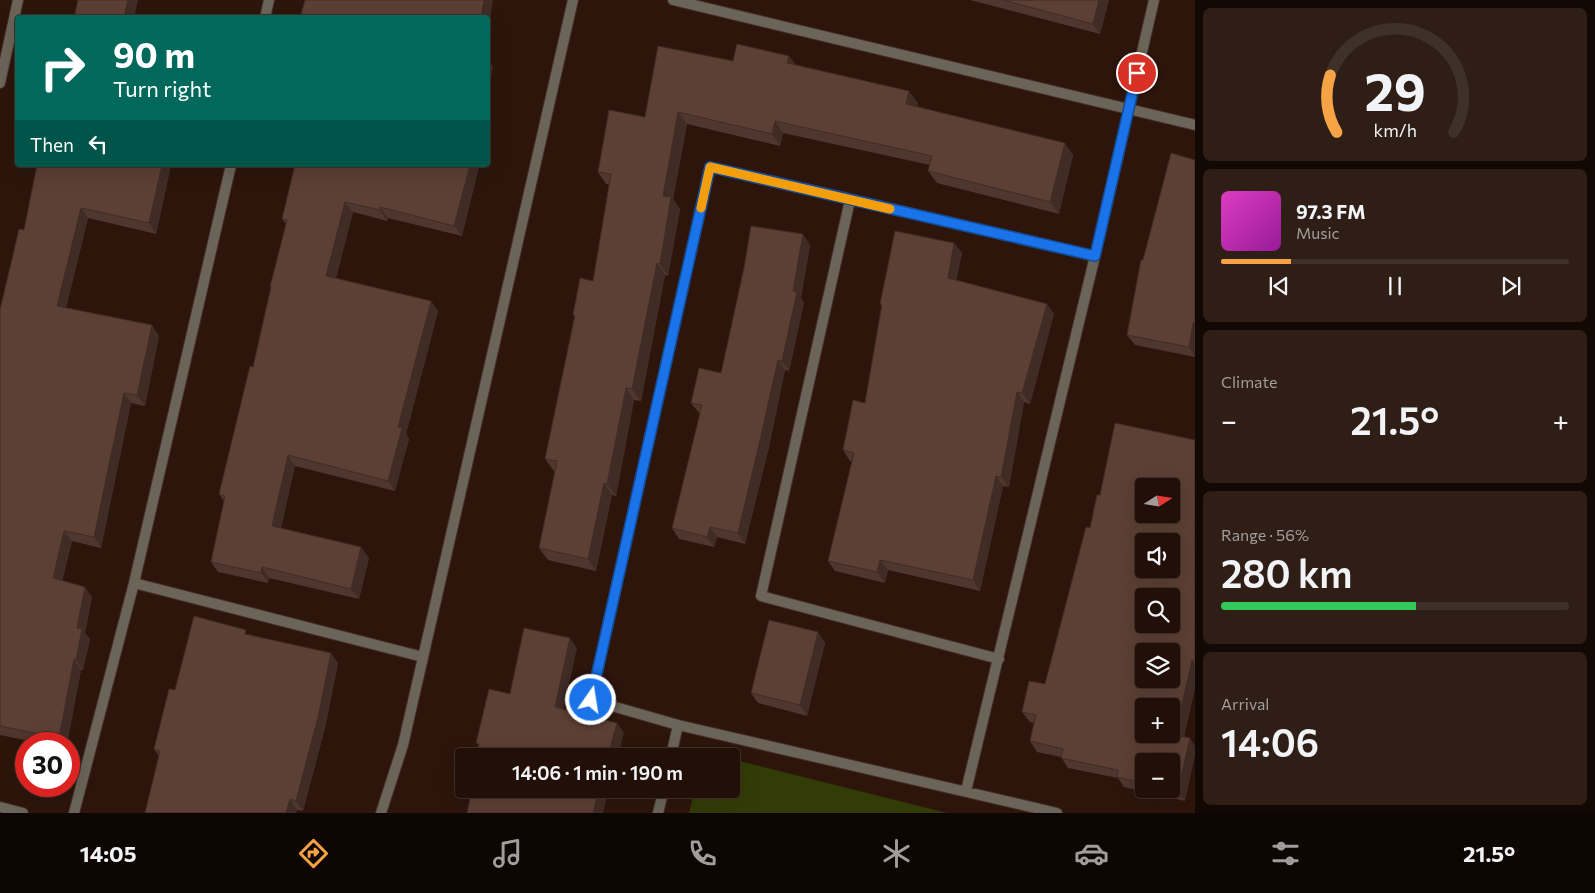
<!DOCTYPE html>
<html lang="en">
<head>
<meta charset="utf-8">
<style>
	body { margin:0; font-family:Commissioner,sans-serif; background:#2e1e16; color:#f1f3f6; height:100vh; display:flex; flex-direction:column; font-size:19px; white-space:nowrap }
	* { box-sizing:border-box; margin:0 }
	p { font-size:16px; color:#a29d9c }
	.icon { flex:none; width:28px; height:28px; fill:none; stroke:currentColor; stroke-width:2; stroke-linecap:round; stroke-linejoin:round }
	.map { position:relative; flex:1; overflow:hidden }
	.side { display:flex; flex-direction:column; gap:8px; padding:8px; background:#130904; width:400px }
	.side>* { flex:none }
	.hud { position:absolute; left:15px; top:15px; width:475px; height:152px; border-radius:5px; box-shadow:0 5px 20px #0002,0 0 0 1px #3f3029; background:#00695c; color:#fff; overflow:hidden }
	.needle { width:32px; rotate:78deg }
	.controls { position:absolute; left:1135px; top:478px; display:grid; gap:10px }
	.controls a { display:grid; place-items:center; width:45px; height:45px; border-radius:5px; background:#221008; box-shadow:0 5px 20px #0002,0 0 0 1px #3f3029; font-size:25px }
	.speed { position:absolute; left:15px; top:732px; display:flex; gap:10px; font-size:25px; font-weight:700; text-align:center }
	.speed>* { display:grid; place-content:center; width:65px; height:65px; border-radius:50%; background:#221008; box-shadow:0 5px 20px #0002,0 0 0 1px #3f3029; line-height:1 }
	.speed .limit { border:8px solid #d22; background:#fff; color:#111 }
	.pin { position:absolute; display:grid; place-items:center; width:42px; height:42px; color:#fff; margin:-21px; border:2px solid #fff; border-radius:50%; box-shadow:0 1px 5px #0007 }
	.me { position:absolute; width:55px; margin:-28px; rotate:13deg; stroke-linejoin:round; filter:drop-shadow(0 0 4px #0008) }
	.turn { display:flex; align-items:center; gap:18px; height:105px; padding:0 15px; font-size:22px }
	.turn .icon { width:65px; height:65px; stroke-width:2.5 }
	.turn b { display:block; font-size:35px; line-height:42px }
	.then { display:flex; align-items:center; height:48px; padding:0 15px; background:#0003; gap:10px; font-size:19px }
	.big { font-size:38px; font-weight:600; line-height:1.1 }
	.side .widget { flex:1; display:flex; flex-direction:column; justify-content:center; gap:8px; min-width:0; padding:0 18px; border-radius:8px; background:#2e1e16 }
	.side .dial { align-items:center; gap:0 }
	.dial svg { height:130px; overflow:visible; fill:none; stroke:#3f3029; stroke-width:7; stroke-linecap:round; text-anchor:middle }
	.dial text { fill:#f1f3f6; stroke:none }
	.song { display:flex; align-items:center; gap:15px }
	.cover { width:60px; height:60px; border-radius:8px; background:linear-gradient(135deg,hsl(310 70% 55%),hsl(300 70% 35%)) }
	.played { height:5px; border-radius:2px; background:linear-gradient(90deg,#f5a345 20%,#3f3029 20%) }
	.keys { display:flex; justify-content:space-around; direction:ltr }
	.heat { display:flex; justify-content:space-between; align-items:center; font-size:28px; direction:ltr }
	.charge { height:8px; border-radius:4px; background:linear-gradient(90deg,#34c759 56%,#3f3029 0) }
	.trip { position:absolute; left:455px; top:748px; width:285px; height:50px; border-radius:5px; background:#221008; box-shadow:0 5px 20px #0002,0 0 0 1px #3f3029; font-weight:600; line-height:50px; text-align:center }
	.tab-bar { display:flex; height:80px; justify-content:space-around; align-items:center; background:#0e0603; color:#a29d9c }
	.tab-bar .icon { width:35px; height:35px }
	.tab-bar .current { color:#f5a345 }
	.tab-bar b { font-size:22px; color:#f1f3f6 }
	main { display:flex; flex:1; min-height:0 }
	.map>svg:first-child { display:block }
	.green { fill:#333c07 }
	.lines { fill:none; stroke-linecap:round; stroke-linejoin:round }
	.minor-casing { stroke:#473027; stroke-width:12 }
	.tertiary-casing { stroke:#473027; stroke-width:12 }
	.minor { stroke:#6b6459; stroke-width:10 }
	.tertiary { stroke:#6b6459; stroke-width:10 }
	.wall { fill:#4f362e; fill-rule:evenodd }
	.shaded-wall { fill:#402c25 }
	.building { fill:#5c3f35; stroke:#402c25; fill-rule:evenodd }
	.route-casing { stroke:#114b97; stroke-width:12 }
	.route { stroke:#1a73e8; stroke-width:9 }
	.slow { stroke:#f59e0b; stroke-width:9 }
</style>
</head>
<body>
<main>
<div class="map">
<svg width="1195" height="813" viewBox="0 0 1195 813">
	<rect width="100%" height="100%" fill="#2d150b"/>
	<path class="green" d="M731 759 947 813H689L695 789H731Z"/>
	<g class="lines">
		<g class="minor-casing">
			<path id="minor" d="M673 0 1195 125
				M265 18 269 0
				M0 83 18 0
				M850 200 761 596 999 659
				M134 583 423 657
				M671 756 678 725
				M966 791 1095 256 1154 0
				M0 807 23 813
				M74 813 134 583 231 165
				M658 813 664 789
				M1057 813 678 725 591 700 710 167 1095 256"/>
		</g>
		<g class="tertiary-casing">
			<path id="tertiary" d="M381 813 403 745 573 0"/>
		</g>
		<use href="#minor" class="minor"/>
		<use href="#tertiary" class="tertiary"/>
	</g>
	<path class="wall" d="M970 0H1109L1100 34Z
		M789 56 795 64 918 103 917 106 1073 155 1059 214 937 183 928 171 930 165 783 133 780 146 687 124 673 199 680 209 668 276 665 275 641 401 634 400 616 496 612 495 596 571 548 560 539 548 555 471H554L545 459 575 318 573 315 593 281 609 184H606L598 172 645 117 733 61Z
		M1195 160V357L1135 345 1127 335 1143 260Z
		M37 165H171L156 234 88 218 66 308 159 336 145 406 131 403 101 548 72 541 62 581 92 597 85 633 90 639 83 670H81L67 744H44L0 735V310L24 230Z
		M295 165H478L479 166 462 236 388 218 387 221 353 212 336 278 431 301 438 311 406 434 409 439 395 491 295 466 281 528 369 558 359 599 269 578 268 583 218 572 211 562 224 501 219 494 253 367 271 288 270 287 286 224 282 219Z
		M954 243 962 253 956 280 1047 304 1054 314 1030 404 1024 402 1009 487 1003 486 980 591 888 570 885 583 835 571 828 561 852 461H850L843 450 865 403 882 306 880 304Z
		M810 245 801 298 804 303 789 371 785 370 769 447 745 544 717 537 714 547 679 539 672 528 700 414 699 413 691 403 721 373Z
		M1195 440V688L1184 737 1185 801 1124 787 1118 778 1068 768 1061 757 1037 752 1030 741 1034 723 1030 722 1022 712 1045 684 1100 495ZM1144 761 1171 789H1144Z
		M249 634 338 663 325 728 303 811 297 810 296 813H145L159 756 154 749 175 690Z
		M825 643 807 716 758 703 751 693Z"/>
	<path class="shaded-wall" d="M128 0H138L134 18H124Z
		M484 0H493L488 35V18H481Z
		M1099 0H1109L1100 34 1093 24Z
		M789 56 797 68 787 63Z
		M488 59 493 67 488 94Z
		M909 91 918 103 915 116 906 104Z
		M678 112 687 124 673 199 680 209 668 276 660 264 663 196Z
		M775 121 783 133 780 146 772 134Z
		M1065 143 1073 155 1059 214 1050 202Z
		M162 165H171L156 234 149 223Z
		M470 165H478L479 166 462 236 454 226Z
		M345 202 353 212 334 286 326 276Z
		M380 207 388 218 387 221 380 210Z
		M81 208 88 218 64 317 57 306Z
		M803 234 810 245 801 298 804 303 789 371 782 361Z
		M954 243 962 253 955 288 948 278Z
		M657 263 665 275 641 401 632 389Z
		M431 301 438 311 406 434 409 439 395 491 388 481 398 427Z
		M1047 304 1054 314 1030 404 1022 393Z
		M1193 323 1195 325V356L1189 347Z
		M152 325 159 336 145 406 137 395Z
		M778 360 785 370 769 447 745 544 738 533Z
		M626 388 634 400 616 496 607 484Z
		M1017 392 1024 402 1009 487 1001 477Z
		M124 393 131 403 101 548 94 537Z
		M288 455 295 466 279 536 272 526Z
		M996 476 1003 486 980 591 973 580Z
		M604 483 612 495 596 571 588 559Z
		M710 527 717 537 714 547 707 537Z
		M64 531 72 541 60 589 53 578Z
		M361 547 369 558 359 599 351 589Z
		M880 560 888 570 885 583 877 572Z
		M262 567 269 578 268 583 261 573Z
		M85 587 92 597 85 633 90 639 83 670 76 660 77 628Z
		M818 632 825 643 807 716 800 705Z
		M570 638 577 648 562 717 555 707Z
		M331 653 338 663 325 728 303 811 296 801Z
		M74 659 81 670 67 744H63L59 738Z
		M1192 660 1195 665V688L1182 745 1175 735Z
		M617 723 624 733 618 756H608Z
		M1190 738 1195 746V756L1185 801 1178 791Z
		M599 789H609L603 813H593Z
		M290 799 297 810 296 813H286Z"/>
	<path class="building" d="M78 0H128L124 18H74Z
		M305 0H484L481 18H300Z
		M1003 0H1099L1093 24Z
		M737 44 789 56 787 63 909 91 906 104 1065 143 1050 202 928 171 932 156 775 121 772 134 678 112 663 196 671 197 660 264 657 263 632 389 626 388 607 484 604 483 588 559 539 548 557 461 545 459 575 315H573L580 278 593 281 611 174 598 172 609 110 645 117 658 46 733 61Z
		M1171 153 1195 160V323H1193L1189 347 1127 335 1141 260H1143Z
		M37 165H162L149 223 81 208 57 306 152 325 137 395 124 393 94 537 64 531 53 578 85 587 77 628 82 629 76 660 74 659 59 738 0 726V310L19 229 24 230Z
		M295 165H470L454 226 380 207V210L345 202 326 276 431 301 398 427 402 428 388 481 288 455 272 526 361 547 351 589 262 567 261 573 211 562 225 496 219 494 250 366 253 367 271 287H270L287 220 282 219Z
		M751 226 803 234 793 291 797 292 782 361 778 360 761 436 738 533 710 527 707 537 672 528 702 405 691 403 699 368 721 373 744 268Z
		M895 231 954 243 948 278 1047 304 1022 393 1017 392 1001 477 996 476 973 580 880 560 877 572 828 561 854 453 843 450 853 400 865 403 882 304H880Z
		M1115 423 1195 440V661L1192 660 1175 735 1190 738 1178 791 1167 789H1171V761H1144V783L1117 777 1118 770 1061 758 1063 749 1030 741 1036 715 1022 712 1029 681 1045 684 1086 527 1090 528 1097 495H1100ZM1144 486H1171V514H1144ZM1144 541H1171V569H1144ZM1144 596H1171V624H1144ZM1144 651H1171V679H1144ZM1144 706H1171V734H1144Z
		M194 616 246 630 245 634 331 653 318 717 296 801 290 799 286 813H145L160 751 154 749 169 689 175 690Z
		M769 620 818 632 800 705 751 693Z
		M524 628 570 638 555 707 617 723 608 756H477L479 744 476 743 489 689 510 694Z
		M472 789H599L593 813H467Z"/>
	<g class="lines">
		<g class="route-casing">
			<path id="route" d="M591 700 710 167 1095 256 1137 73"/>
		</g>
		<use href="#route" class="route"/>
		<path class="slow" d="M701 208 710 167 890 209"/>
	</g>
</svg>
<div class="controls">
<a><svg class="needle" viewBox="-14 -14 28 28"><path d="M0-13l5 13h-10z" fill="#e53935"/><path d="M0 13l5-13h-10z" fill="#a29d9c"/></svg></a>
<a><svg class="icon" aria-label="sound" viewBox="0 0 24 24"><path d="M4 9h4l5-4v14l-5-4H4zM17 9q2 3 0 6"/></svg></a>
<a><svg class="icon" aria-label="search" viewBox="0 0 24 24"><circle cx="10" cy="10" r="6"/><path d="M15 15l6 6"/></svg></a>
<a><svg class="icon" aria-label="layers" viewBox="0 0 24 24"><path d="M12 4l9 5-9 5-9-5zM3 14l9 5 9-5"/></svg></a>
<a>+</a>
<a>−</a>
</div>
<div class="speed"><div class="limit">30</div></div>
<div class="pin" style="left:1137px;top:73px;background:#d93025"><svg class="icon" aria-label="arrive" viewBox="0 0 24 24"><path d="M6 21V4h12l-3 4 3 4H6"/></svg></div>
<svg class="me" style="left:591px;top:700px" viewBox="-20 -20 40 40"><circle r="17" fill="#1a73e8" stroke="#fff" stroke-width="3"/><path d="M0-11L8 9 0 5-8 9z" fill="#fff"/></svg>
<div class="trip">14:06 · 1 min · 190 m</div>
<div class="hud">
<div class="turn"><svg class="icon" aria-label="right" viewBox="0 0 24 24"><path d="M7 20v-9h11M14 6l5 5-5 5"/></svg><div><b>90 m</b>Turn right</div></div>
<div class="then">Then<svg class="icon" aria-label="left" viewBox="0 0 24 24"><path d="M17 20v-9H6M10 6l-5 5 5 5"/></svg></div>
</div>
</div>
<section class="side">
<div class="widget dial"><svg viewBox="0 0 100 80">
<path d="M14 69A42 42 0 1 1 86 69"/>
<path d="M14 69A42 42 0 0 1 10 34" stroke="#f5a345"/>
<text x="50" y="56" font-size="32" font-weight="700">29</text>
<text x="50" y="72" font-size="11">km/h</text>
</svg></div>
<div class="widget">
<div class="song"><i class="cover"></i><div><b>97.3 FM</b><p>Music</p></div></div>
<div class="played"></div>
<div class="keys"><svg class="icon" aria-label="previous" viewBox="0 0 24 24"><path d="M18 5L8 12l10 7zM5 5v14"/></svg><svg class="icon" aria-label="pause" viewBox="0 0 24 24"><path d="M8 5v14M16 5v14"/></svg><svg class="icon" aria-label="next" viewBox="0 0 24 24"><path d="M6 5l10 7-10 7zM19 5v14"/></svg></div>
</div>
<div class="widget"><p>Climate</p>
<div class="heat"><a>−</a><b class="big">21.5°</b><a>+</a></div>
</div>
<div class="widget"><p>Range · 56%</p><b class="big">280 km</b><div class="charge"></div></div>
<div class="widget"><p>Arrival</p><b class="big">14:06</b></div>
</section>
</main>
<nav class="tab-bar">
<b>14:05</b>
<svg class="icon current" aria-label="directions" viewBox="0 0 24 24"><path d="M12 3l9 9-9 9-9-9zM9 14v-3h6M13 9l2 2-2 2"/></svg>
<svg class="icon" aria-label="music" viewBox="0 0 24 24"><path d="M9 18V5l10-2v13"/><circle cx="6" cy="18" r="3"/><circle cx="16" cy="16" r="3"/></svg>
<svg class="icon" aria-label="phone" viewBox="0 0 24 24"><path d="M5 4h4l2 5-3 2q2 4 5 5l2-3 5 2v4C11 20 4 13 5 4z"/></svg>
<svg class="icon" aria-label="climate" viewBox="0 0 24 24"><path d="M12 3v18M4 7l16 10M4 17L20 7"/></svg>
<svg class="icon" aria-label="car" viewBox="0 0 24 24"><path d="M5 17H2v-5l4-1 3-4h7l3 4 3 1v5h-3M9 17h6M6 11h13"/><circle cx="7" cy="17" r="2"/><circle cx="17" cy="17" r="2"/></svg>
<svg class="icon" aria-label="filters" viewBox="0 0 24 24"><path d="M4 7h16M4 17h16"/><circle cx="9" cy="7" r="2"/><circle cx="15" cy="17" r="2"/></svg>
<b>21.5°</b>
</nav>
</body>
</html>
